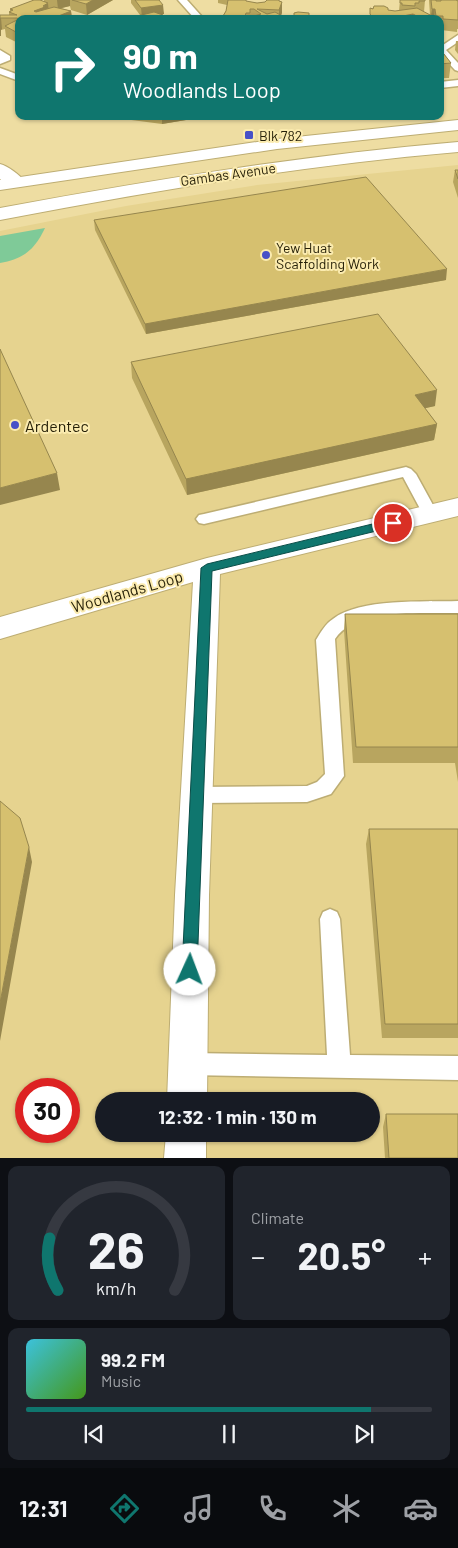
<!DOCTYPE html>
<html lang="en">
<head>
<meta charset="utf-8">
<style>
	body { margin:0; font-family:Barlow,sans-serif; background:#20242c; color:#f1f3f6; height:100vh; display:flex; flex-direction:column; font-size:19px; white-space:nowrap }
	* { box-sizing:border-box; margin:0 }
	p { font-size:16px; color:#9ea1a6 }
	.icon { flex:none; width:28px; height:28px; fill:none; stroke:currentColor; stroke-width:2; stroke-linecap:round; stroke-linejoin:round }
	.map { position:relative; height:1158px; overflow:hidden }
	.side { display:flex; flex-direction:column; gap:8px; padding:8px; background:#0d0f14; flex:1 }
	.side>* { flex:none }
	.banner { position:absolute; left:15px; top:15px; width:429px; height:105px; border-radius:10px; box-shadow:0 1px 4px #0004; background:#0f766e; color:#fff; overflow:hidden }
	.speed { position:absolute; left:15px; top:1078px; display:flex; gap:10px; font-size:25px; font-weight:700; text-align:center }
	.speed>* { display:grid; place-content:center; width:65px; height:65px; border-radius:50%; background:#171b24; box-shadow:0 1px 4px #0004; line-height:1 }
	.speed .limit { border:8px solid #d22; background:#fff; color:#111 }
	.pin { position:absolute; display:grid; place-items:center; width:42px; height:42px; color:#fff; margin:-21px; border:2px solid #fff; border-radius:50%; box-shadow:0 1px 5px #0007 }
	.me { position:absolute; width:55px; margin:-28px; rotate:2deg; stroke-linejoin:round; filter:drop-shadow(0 0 4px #0008) }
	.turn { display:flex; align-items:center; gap:18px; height:105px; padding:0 25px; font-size:22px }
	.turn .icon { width:65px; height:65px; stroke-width:2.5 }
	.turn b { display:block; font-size:35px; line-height:42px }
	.big { font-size:38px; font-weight:700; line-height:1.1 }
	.side .card { flex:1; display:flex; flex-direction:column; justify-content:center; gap:8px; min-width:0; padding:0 18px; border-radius:10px; background:#20242c }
	.side .dial { align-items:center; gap:0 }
	.dial svg { height:130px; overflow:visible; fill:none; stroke:#363941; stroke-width:7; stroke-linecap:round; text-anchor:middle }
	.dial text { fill:#f1f3f6; stroke:none }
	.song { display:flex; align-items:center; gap:15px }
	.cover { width:60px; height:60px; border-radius:8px; background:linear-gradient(135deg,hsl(190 70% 55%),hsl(100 70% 35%)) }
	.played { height:5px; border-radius:2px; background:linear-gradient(90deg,#0f766e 85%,#363941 85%) }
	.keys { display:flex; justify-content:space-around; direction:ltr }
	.heat { display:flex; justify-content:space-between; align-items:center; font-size:28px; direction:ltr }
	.side .tiles { flex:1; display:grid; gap:8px; grid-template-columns:1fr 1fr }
	.card:last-child { grid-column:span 2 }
	.trip { position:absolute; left:95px; top:1092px; width:285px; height:50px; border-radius:25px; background:#171b24; box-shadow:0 1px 4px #0004; font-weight:700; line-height:50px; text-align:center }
	.menu { display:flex; height:80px; justify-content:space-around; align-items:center; background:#090b0e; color:#9ea1a6 }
	.menu .icon { width:35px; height:35px }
	.menu .on { color:#0f766e }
	.menu b { font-size:22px; color:#f1f3f6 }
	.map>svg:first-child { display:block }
	.built { fill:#e6d38f; fill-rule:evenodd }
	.water { fill:#7fca98 }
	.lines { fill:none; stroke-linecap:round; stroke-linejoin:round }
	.service-casing { stroke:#bdad73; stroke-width:3 }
	.minor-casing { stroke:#bdad73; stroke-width:2 }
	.primary-casing { stroke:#bdad73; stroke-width:2 }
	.service { fill:#fff; fill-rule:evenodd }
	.minor { fill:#fff; fill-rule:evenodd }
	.primary { fill:#fff; fill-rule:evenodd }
	.wall { fill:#b8a55f }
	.shaded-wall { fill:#96864e }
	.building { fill:#d6c06f; stroke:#96864e }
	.route { fill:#0f766e; stroke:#0a4d48 }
	.poi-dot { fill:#4851c7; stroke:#fbebaf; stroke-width:2 }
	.labels { text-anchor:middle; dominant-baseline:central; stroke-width:4; stroke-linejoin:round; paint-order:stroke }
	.far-poi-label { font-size:14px; fill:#251f07; stroke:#fbebaf; text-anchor:start }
	.far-street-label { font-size:14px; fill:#251f07; stroke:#fbebaf }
	.poi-label { font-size:16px; fill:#251f07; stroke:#fbebaf; text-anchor:start }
	.street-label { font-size:16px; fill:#251f07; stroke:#fbebaf }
</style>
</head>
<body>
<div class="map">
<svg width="458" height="1158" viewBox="0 0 458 1158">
	<rect width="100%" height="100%" fill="#eedda2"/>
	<path class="built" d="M458 165V1158H0V231L126 206 257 185ZM26 1089H69V1131H26ZM104 1101H371V1134H104Z"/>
	<path class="water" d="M45 228C35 249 24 259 0 263V236Z"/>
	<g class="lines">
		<g class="service-casing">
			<path id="service" d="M178 0H187L204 19H195Z
				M458 35V42L446 50 458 63V71L455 70 440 54V47Z
				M0 50 10 56V60L0 64Z
				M0 68 19 75V81L0 74Z
				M458 80V86L440 88V82Z
				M406 467 411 469 416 474 438 514 435 518 430 519 425 518 403 477 204 524 199 523 196 519 199 515 204 514Z
				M458 601V613C423 614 356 607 335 639L344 776 331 794 307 802 198 803 191 801 188 795 191 789 198 787 307 786 317 782 325 774 316 640C321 632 325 624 333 619 359 598 425 602 458 601Z
				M330 909 337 912 340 919 350 1055 458 1056V1080L188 1075 180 1072 177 1064 180 1056 188 1053 327 1055 320 919 323 912Z"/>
		</g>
		<g class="minor-casing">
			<path id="minor" d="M0 164C8 166 20 175 25 182L22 186C13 188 8 185 0 179Z
				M458 498V516L220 574 209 895 207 1101H167L175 895 193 582 0 639V617L207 558Z
				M166 1134H206V1158H164Z"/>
		</g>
		<g class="primary-casing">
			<path id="primary" d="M458 120V130L277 149 0 190V180L277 139Z
				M458 142V152C304 165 152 191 0 220V208C152 180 304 155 458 142Z"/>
		</g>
		<use href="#service" class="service"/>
		<use href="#minor" class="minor"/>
		<use href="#primary" class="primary"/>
	</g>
	<path class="wall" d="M44 0H113L87 15 71 10 70 6 61 8 71 11 72 19H19V43H18L6 37 5 29 1 30V36H0V15H9V12L10 11V9L44 1Z
		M131 0H159L164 14H160L164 19H125L140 15 131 3Z
		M218 0H246V2L257 3 282 2 281 15 284 17 309 16 312 19H223V16L226 11 227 5 218 3Z
		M400 0H425L424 12 430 15 429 0H458V29H457V32L441 30 442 27H440V19H370V8L395 11H399Z
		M456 41H458V54L455 50Z
		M440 49 451 63 449 78H440Z
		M101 116H210L162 124Z
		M455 170H458V198L453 182Z
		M94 220 446 280 146 334 95 230Z
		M131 362 435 406 425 408 437 424 434 440 187 495 132 378Z
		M345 614H458V782L455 763H353L344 630Z
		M369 829H458V1038H382L366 844Z
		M386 1114 458 1158H385L383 1127Z"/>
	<path class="shaded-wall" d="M57 0H70V6L58 9Z
		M93 0H113L87 15 86 4Z
		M279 1V9L282 2V13L280 19H279Z
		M48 3 49 14 46 16 34 11Z
		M163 5 164 14 142 17 141 8Z
		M432 9H435L434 19H422L431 16Z
		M71 11 72 19H51Z
		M413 14V19H403V16Z
		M0 18H1L2 29 1 30V36H0Z
		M19 31V43H18L16 32Z
		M162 116H210L162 124Z
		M447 269 446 280 146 334 145 324Z
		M437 390 435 406 413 411 415 395Z
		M437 424 434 440 187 495 186 479Z
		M57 473 60 490 0 505V488Z
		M29 847 32 862 0 1041V1003Z"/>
	<path class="building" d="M34 0H40L48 3 43 6 45 7 34 11 36 12 54 7 71 11 51 19H19V31L16 32 5 26 19 19 17 18H0V15H17L9 12 13 10 10 9Z
		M72 0H93L86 4Z
		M135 0H159L163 5 141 8Z
		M228 0H246V1L257 3 265 2 267 0H279V1L282 2 279 10 257 9 267 14 275 12 284 17 294 16V13L298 12 309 13V16H312L311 19H271L268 17 263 19H255L251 17 261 14 254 9H250V13H246L245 16H242L241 19H226V16H223L226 11Z
		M400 0H425V1H419V3H415V6L402 5V3H400Z
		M431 0H436V1H441V0H456L458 1V20L443 19V16H436L435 9H432Z
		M374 6H384L388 8V10L395 11 417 8 432 16 422 19 413 14 403 16V18L419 19H374L375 17H372L370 14V8L373 9Z
		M154 12 163 15 160 16 164 18 125 19Z
		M440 49 451 63 440 64Z
		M455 170H458V179Z
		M366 177 447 269 145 324 94 220Z
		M378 314 437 390 415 395 437 424 186 479 131 362Z
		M0 349 57 473 0 488Z
		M345 614H458V747H356Z
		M0 801 20 818 29 847 0 1003Z
		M369 829H458V1024H385Z
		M386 1114H458V1158H389Z"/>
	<path class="route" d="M393 519 397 520 398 523 397 526 212 571 197 970 195 975 190 977 185 975 182 970 201 568 207 564Z"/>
	<g class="poi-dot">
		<rect x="244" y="130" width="10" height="10" rx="2.5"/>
		<circle cx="266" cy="255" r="5"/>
		<circle cx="15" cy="425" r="5"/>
	</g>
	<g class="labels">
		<g class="far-poi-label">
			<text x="259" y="135">Blk 782</text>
			<text x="276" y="247">Yew Huat<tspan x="276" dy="16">Scaffolding Work</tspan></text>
		</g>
		<g class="far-street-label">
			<text transform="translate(228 174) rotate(-8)">Gambas Avenue</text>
		</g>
		<g class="poi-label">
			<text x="25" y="425">Ardentec</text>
		</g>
		<g class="street-label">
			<text transform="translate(127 591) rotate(-16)">Woodlands Loop</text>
		</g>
	</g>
</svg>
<div class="speed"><div class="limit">30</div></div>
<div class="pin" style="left:393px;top:523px;background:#d93025"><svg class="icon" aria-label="arrive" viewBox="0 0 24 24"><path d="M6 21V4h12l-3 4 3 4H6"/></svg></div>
<svg class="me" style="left:190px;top:970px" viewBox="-20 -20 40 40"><circle r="19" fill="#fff"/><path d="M0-13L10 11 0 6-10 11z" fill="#0f766e"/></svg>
<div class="trip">12:32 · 1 min · 130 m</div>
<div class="banner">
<div class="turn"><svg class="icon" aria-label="right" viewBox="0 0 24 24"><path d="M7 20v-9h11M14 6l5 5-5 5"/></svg><div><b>90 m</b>Woodlands Loop</div></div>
</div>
</div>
<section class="side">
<div class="tiles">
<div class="card dial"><svg viewBox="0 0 100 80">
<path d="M14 69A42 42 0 1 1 86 69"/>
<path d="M14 69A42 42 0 0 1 9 37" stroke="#0f766e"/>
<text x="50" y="56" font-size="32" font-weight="700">26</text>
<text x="50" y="72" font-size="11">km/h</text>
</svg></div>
<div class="card"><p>Climate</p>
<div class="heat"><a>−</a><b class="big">20.5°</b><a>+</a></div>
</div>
<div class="card">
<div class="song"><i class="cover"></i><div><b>99.2 FM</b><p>Music</p></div></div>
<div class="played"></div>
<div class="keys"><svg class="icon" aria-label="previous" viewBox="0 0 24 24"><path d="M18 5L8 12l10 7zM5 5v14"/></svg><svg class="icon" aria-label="pause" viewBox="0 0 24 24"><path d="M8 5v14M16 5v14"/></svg><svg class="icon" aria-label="next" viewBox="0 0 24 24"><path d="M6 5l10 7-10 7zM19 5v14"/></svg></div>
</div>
</div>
</section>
<nav class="menu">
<b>12:31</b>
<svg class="icon on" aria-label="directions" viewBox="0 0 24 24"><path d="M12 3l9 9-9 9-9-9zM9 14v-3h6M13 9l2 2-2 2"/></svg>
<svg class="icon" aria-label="music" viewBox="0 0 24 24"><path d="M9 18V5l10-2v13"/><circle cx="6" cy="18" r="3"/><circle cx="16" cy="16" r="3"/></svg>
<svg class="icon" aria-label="phone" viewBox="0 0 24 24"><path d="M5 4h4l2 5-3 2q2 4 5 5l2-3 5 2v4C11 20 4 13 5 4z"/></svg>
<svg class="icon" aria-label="climate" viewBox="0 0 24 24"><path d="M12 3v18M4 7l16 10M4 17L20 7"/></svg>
<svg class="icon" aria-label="car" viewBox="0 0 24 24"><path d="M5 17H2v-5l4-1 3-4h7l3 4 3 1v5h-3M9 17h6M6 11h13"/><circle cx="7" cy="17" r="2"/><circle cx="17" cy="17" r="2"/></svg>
</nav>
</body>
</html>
